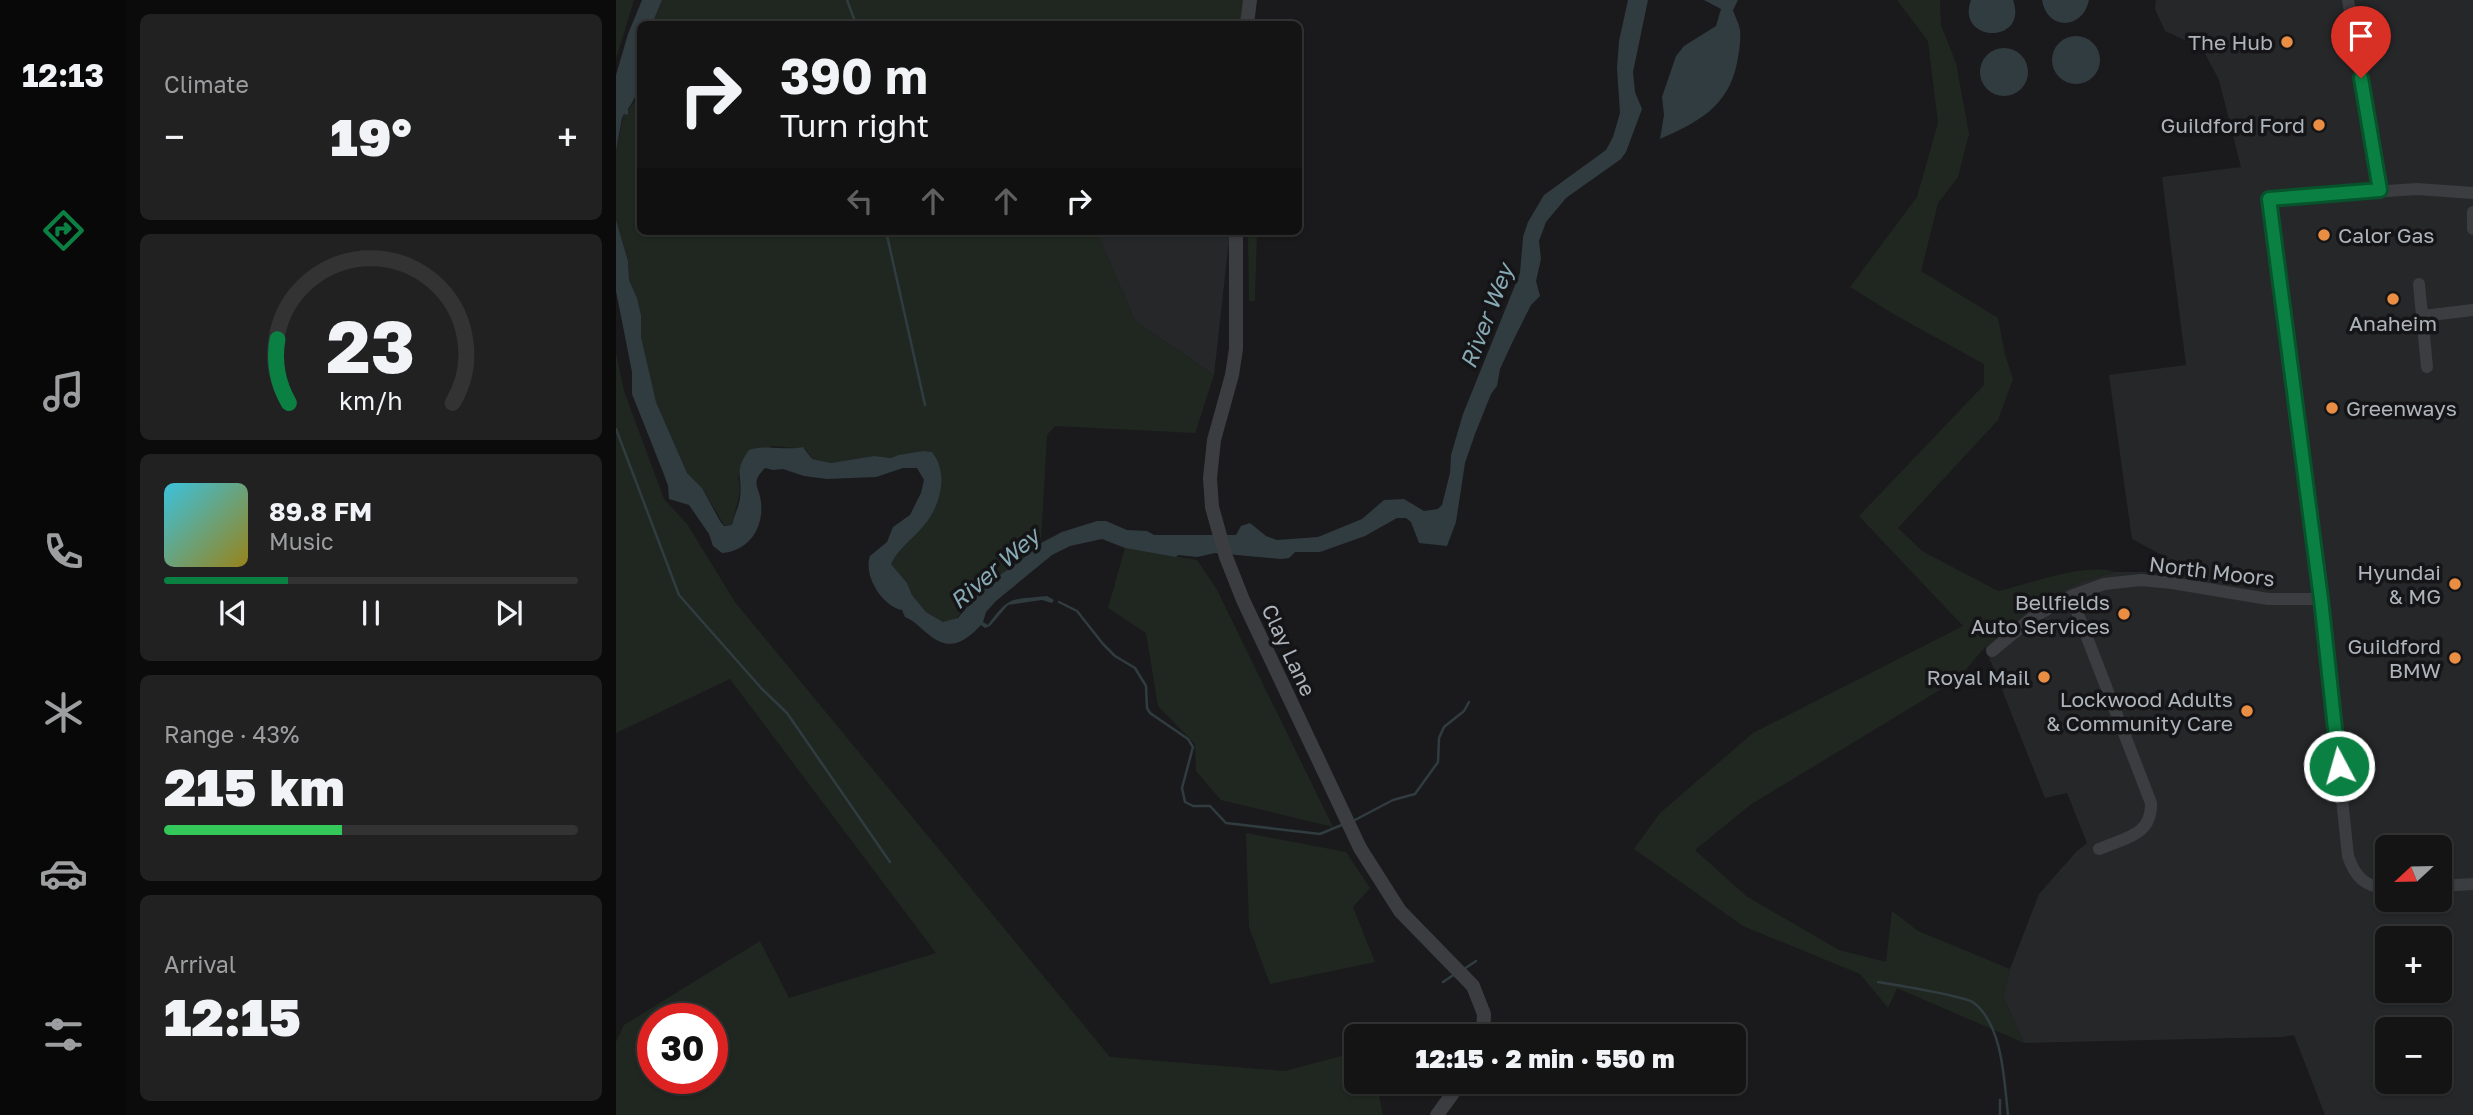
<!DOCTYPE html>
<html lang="en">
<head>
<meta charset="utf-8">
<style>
	body { margin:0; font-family:"Golos Text",sans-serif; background:#212122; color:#f1f3f6; height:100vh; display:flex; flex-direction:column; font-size:26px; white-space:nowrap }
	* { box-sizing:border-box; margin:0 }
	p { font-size:23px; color:#9d9ea0 }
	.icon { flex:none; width:38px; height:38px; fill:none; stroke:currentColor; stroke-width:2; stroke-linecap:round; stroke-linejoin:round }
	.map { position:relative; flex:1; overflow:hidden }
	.sheet { display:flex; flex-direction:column; gap:14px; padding:14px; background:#0b0b0c; width:490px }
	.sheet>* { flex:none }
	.guide { position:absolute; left:21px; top:21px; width:665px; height:214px; border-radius:10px; box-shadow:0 2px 5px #0004,0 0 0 2px #333334; background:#141415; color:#f1f3f6; overflow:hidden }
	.needle { width:46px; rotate:248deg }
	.tools { position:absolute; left:1759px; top:835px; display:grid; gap:14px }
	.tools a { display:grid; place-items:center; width:77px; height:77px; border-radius:10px; background:#141415; box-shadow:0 2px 5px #0004,0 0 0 2px #333334; font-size:35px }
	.speed { position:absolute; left:21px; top:1003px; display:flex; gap:14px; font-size:35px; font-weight:700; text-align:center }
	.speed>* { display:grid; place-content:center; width:91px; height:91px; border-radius:50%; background:#141415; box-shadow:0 2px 5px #0004,0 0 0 2px #333334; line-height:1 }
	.speed .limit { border:10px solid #d22; background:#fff; color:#111 }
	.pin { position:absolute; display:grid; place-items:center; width:60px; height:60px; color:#fff; margin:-72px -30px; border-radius:50% 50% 50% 0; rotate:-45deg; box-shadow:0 0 7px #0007 }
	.pin .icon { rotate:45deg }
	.me { position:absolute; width:77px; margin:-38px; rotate:354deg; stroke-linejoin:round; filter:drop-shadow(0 0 5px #0008) }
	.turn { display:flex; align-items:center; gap:24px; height:147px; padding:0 28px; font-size:32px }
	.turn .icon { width:91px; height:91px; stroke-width:2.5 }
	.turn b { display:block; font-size:49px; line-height:60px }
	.lanes { display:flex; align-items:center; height:66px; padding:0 28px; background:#0003; justify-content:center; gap:35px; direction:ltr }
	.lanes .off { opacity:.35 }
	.big { font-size:52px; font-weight:800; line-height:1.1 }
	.sheet .widget { flex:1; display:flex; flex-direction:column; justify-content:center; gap:10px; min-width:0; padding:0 24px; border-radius:10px; background:#212122 }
	.sheet .dial { align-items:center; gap:0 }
	.dial svg { height:182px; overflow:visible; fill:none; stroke:#333334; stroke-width:7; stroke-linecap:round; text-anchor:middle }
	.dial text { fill:#f1f3f6; stroke:none }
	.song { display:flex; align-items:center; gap:21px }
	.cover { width:84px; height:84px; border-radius:10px; background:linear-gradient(135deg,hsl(190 70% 55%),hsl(50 70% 35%)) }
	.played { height:7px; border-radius:4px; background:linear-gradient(90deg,#0b8043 30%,#333334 30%) }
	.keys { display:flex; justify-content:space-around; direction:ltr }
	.heat { display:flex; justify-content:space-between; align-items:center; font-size:38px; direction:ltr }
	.charge { height:10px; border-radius:5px; background:linear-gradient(90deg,#34c759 43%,#333334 0) }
	.trip { position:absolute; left:728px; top:1024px; width:402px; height:70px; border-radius:10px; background:#141415; box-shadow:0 2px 5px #0004,0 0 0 2px #333334; font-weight:800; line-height:70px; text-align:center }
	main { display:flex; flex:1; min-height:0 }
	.tab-bar { display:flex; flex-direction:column; width:126px; justify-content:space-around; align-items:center; background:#080808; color:#9d9ea0 }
	.tab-bar .icon { width:49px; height:49px }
	.tab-bar .on { color:#0b8043 }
	.tab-bar b { font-size:32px; color:#f1f3f6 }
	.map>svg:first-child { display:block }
	.built { fill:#262729; fill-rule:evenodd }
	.green { fill:#202720; fill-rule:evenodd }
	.water { fill:#303c40 }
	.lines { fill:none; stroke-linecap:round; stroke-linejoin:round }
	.stream { stroke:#303c40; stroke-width:2.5 }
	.minor { stroke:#3b3d41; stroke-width:12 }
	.tertiary { stroke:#3b3d41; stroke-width:14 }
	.route-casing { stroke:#07532c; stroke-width:18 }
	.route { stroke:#0b8043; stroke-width:12 }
	.poi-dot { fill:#ea8e44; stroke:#151517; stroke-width:2.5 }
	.labels { text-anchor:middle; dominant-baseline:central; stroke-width:7; stroke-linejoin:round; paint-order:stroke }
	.poi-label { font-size:21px; fill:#adb4bb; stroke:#151517; text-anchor:end }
	.street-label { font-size:21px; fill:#adb4bb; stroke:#151517 }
	.water-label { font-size:23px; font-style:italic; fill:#86a9b4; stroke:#151517 }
</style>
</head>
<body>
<main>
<nav class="tab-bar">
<b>12:13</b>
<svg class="icon on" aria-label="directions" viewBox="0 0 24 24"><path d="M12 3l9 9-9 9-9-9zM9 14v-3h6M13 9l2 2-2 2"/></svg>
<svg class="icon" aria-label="music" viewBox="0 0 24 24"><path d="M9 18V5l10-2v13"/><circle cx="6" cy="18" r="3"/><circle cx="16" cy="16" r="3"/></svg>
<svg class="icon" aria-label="phone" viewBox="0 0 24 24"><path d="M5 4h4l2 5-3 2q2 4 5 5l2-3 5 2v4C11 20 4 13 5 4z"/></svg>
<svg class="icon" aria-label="climate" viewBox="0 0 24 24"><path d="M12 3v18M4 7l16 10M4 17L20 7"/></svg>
<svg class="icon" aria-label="car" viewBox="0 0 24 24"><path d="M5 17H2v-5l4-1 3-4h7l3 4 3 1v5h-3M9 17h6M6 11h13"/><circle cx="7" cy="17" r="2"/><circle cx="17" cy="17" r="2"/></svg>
<svg class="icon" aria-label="filters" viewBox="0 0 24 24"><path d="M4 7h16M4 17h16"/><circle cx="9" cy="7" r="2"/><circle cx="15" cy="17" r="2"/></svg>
</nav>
<section class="sheet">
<div class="widget"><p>Climate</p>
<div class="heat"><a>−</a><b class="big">19°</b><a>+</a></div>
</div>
<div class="widget dial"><svg viewBox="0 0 100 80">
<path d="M14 69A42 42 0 1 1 86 69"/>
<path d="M14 69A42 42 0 0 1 9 41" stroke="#0b8043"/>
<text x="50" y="56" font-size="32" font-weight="700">23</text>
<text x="50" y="72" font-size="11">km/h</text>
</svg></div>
<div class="widget">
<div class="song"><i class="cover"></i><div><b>89.8 FM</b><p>Music</p></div></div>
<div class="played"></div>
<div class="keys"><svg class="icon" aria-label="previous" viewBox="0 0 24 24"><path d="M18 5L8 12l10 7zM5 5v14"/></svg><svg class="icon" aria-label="pause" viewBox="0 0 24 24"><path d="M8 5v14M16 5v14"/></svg><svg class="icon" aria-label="next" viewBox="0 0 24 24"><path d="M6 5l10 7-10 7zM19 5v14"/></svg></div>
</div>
<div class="widget"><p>Range · 43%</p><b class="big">215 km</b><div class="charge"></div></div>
<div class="widget"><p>Arrival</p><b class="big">12:15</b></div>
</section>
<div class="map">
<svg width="1857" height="1115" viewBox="0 0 1857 1115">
	<rect width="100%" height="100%" fill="#1a1a1c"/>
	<path class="built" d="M1540 0H1857V1115H1709L1678 1035 1667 1037 1408 1043 1387 997 1394 969 1423 894 1460 852 1471 843 1451 793 1429 798 1369 647 1422 602 1466 581 1500 572H1533L1546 555 1516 539 1493 375 1570 365 1546 177 1625 167 1603 80 1586 48 1549 31 1539 9ZM1771 847H1824V900H1771ZM1771 938H1824V990H1771ZM1771 1029H1824V1082H1771Z
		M480 231H614L598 375 519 321Z"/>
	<path class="green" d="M0 0H18L0 59Z
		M46 0H627L626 24H36Z
		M1281 0H1324L1325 25 1340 63 1353 134 1342 177 1322 203 1305 271 1382 318 1389 355 1397 379 1382 420 1282 528 1306 551 1382 591C1413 584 1469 562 1500 572L1466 581 1422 602 1369 647 1342 679 1134 805 1079 850 1130 896 1223 950 1270 962 1276 911 1302 931 1394 969 1387 997 1408 1043 1281 988 1272 1008 1244 974 1127 926 1018 849 1044 813 1137 733 1347 626 1243 516 1368 385V364L1279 315 1234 287 1301 197 1322 123 1312 41Z
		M24 80V231H480L519 321 598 375 579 433 439 426 431 435 425 543 402 563 370 584 338 621 327 622 310 612 296 595 291 583 275 564C283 547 299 538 310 523 326 502 331 474 316 452L307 451 282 455 275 458 258 456 215 463 196 459 190 449 156 446 122 476C127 495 119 507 116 525H108L86 488 71 473 40 402 33 375 25 337V315L21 298 13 280 12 261 0 220V151L8 113 11 115 12 110 20 100Z
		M632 231H641L639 301H633Z
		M0 353 8 391 48 499 71 524 119 602 494 1057 669 1071 740 1052V1082H760L767 1115H0V1042L8 1025 144 941 173 998 320 953 114 679 0 733ZM37 1018H96V1078H37Z
		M509 548 581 560 600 588 717 827 605 800 580 771 579 744 542 706 530 633 492 608Z
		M630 833 730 852 754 888 737 907 759 962 654 984 633 927Z"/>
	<path class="water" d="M26 0H46L36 24H24C24 53 30 86 12 109V115L8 114 6 118 0 151V75L12 34Z
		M1012 0H1032L1017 72 1019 92 1026 109 1010 152 1005 159 950 198 930 222 923 241 925 259 920 281 924 296 915 305 896 343 884 369 881 386 875 394 859 434 849 463 840 522 831 546 803 543 795 522 790 518H781L749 536 704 552H679L673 558 665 559 599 553 581 557 562 555 560 557 509 548 486 539 454 546 436 555 380 601 370 612 367 622 372 625C394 595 395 600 431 596L438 600 436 603 426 600 392 605 374 626 369 628 365 625C348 643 333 652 312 634 304 628 299 621 289 617L286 610C266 606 247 575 254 556L271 542 277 527 294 515 305 493 308 480 301 468H287L260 477 211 479 188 476 167 469 157 470 149 468C134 483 143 486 145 502 148 529 132 551 106 553L97 546 93 534 73 505 53 499 52 486 47 472 16 394V372L0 291V220L12 261 13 280 21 298 25 315V337L40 402 71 473 86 488 104 521 108 526 116 525C118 515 123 507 124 498 127 475 117 472 133 450 151 444 169 451 187 447L196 459 215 463 258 456 275 458 282 455 307 451 316 452C332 472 326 502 310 523 299 538 283 547 275 564L291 583 296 595 310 612 327 622 342 618 370 584 402 563 425 543 446 532 481 521H490L511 530 531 531 538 535H620L625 526 634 523 650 536 661 540 702 537 746 519 768 500 788 499 808 511 822 509 826 505 834 473 835 455 847 414 904 273 907 237 912 222 928 195 990 150 997 137 1004 113 1001 68 1003 41Z
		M1088 0H1122L1117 10C1119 17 1123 23 1124 30 1125 40 1123 53 1121 63 1112 107 1082 122 1044 139L1048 115 1046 97 1060 56 1068 46 1100 26 1105 9Z
		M1355 0H1397C1413 45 1339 43 1355 0Z
		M1426 0H1473C1467 30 1431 31 1426 0Z
		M1436 60a24 24 0 1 1 48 0a24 24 0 1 1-48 0Z
		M1364 72a24 24 0 1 1 48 0a24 24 0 1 1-48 0Z"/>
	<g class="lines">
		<path class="stream" d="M231 0 240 24
			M270 231 309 405
			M0 429 63 595 146 689 171 713 274 862
			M443 602 461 611 487 644 499 656 519 668 530 686 531 708 534 713 572 739 577 747 566 788 569 802 577 806H594L610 823 704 834 728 824
			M737 821 777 800 799 794 822 762 823 738 828 727 848 711 853 702
			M848 969 860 961
			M827 982 839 974
			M1262 982C1278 985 1350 996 1358 1003 1387 1026 1388 1080 1392 1115
			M1384 1100V1115"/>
		<path class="minor" d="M1732 0 1764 190
			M1857 212V229
			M1803 284 1811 367
			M1807 316 1857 310
			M1455 596 1535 803C1536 836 1508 838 1483 849
			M1376 651 1416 618 1455 596 1488 584 1525 580 1556 583 1652 599H1705
			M1824 886 1857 884
			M1771 888C1749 887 1739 877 1732 856L1705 599 1653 199 1801 189 1857 193"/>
		<path class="tertiary" d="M631 24 634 0
			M620 231V349L616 375 598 440 594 478 596 507 610 557 627 600 744 848 784 911 857 986 868 1014 867 1036
			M821 1115 845 1082"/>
	</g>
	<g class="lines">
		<g class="route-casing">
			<path id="route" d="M1723 766 1705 599 1653 199 1764 190 1745 78"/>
		</g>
		<use href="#route" class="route"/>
	</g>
	<g class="poi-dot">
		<circle cx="1671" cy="42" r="7"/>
		<circle cx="1703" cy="125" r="7"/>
		<circle cx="1708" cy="235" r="7"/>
		<circle cx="1777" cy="299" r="7"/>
		<circle cx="1716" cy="408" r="7"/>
		<circle cx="1839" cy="584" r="7"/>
		<circle cx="1508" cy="614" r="7"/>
		<circle cx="1839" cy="658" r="7"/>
		<circle cx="1428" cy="677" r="7"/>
		<circle cx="1631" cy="711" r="7"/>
	</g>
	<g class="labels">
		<g class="poi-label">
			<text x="1657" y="42">The Hub</text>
			<text x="1689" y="125">Guildford Ford</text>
			<text x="1722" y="235" text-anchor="start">Calor Gas</text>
			<text x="1777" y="323" text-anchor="middle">Anaheim</text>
			<text x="1730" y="408" text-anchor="start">Greenways</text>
			<text x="1825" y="572">Hyundai<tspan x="1825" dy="24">&amp; MG</tspan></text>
			<text x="1494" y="602">Bellfields<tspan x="1494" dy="24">Auto Services</tspan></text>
			<text x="1825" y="646">Guildford<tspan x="1825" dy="24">BMW</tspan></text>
			<text x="1414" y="677">Royal Mail</text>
			<text x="1617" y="699">Lockwood Adults<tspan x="1617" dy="24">&amp; Community Care</tspan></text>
		</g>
		<g class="street-label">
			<text transform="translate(1596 571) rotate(7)">North Moors</text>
			<text transform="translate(673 650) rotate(65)">Clay Lane</text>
		</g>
		<g class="water-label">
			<text transform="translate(870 316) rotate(-69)">River Wey</text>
			<text transform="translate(378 568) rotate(-41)">River Wey</text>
		</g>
	</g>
</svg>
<div class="tools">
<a><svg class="needle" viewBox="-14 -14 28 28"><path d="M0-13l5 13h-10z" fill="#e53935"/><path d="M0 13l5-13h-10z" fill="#9d9ea0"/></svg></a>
<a>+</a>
<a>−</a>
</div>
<div class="speed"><div class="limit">30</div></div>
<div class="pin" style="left:1745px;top:78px;background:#d93025"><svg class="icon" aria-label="arrive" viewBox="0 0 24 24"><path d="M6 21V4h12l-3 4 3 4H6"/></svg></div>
<svg class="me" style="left:1723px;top:766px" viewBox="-20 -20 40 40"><circle r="17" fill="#0b8043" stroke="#fff" stroke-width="3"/><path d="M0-11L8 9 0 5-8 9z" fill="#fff"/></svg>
<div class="trip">12:15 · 2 min · 550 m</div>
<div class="guide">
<div class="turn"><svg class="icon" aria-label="right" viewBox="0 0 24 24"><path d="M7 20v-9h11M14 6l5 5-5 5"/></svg><div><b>390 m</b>Turn right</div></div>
<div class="lanes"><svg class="icon off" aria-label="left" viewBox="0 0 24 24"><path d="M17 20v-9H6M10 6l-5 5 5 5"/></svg><svg class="icon off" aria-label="ahead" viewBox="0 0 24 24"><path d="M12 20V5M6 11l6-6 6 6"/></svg><svg class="icon off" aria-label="ahead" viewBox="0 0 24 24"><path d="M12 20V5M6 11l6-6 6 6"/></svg><svg class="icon" aria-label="right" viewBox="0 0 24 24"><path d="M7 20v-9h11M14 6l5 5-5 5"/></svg></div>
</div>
</div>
</main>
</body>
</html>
